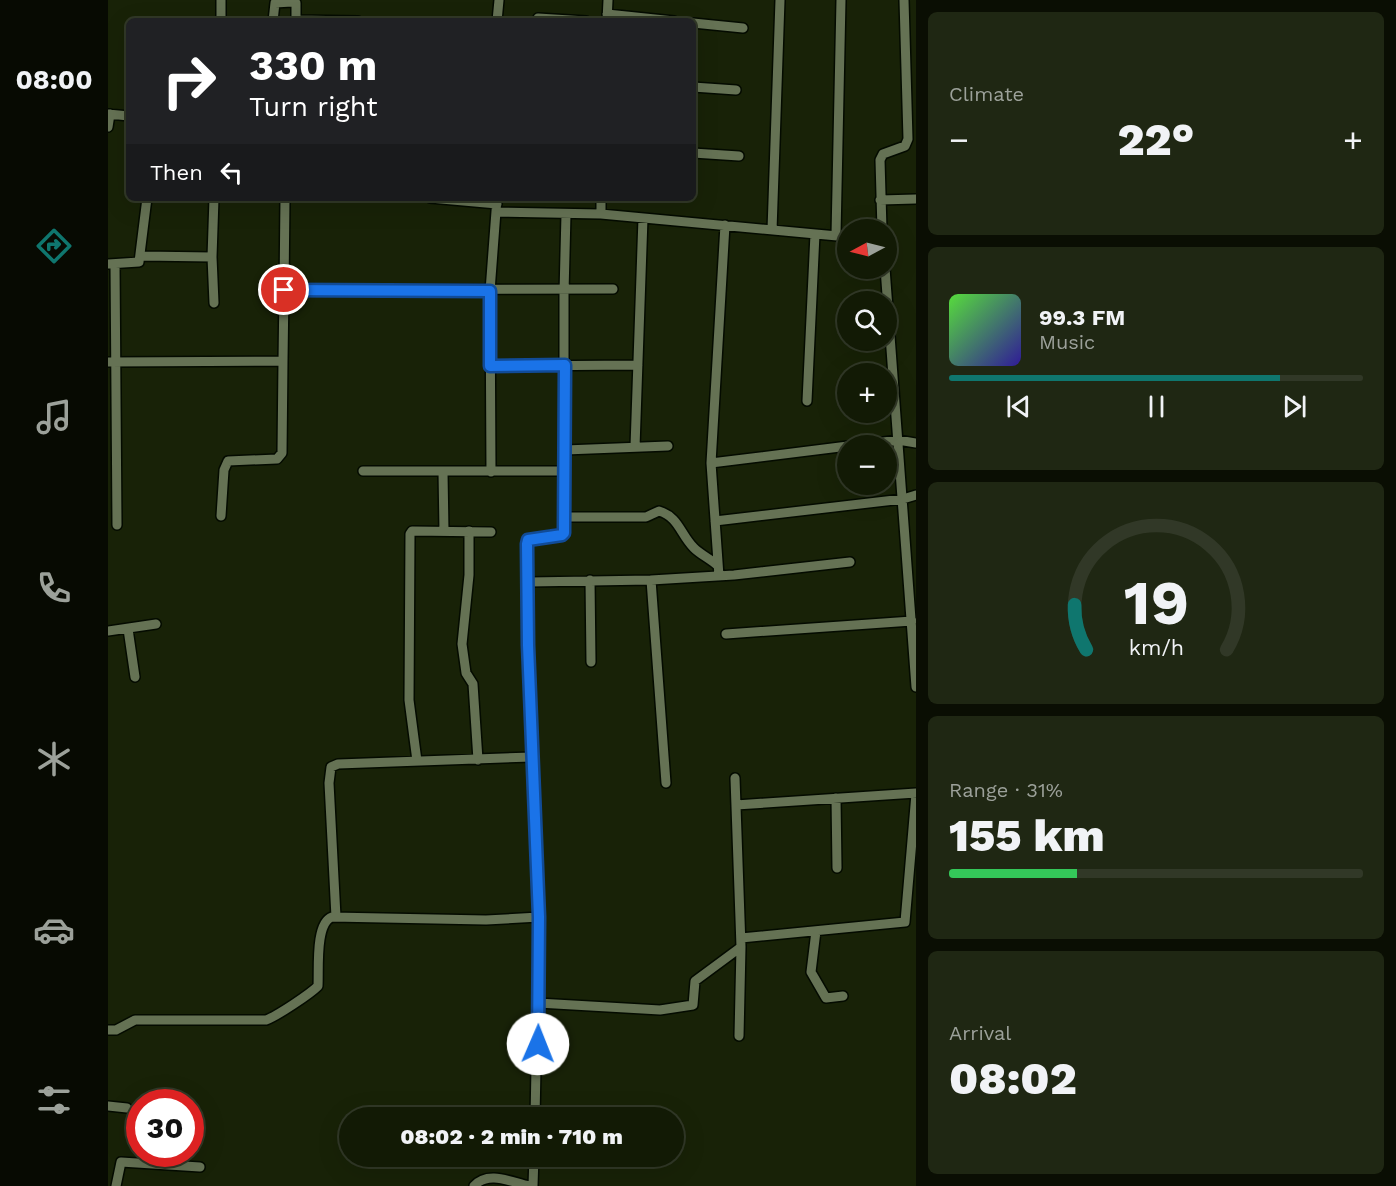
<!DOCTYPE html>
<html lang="en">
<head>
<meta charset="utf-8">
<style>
	body { margin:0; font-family:"Work Sans",sans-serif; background:#1f2713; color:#f1f3f6; height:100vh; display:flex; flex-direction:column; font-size:22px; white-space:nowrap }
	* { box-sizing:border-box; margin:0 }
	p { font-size:20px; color:#9ca19a }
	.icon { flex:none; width:33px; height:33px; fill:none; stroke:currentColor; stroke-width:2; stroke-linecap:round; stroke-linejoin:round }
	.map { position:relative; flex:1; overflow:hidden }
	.drawer { display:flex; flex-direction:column; gap:12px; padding:12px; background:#0a0e03; width:480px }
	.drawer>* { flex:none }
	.guide { position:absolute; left:18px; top:18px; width:570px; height:183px; border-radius:9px; box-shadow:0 6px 24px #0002,0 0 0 2px #313827; background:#202124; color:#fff; overflow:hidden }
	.needle { width:39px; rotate:263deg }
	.tools { position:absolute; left:729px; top:219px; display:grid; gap:12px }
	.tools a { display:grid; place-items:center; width:60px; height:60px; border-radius:50%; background:#121a05; box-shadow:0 6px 24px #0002,0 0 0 2px #313827; font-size:30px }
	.speed { position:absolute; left:18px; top:1089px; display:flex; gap:12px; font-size:30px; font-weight:700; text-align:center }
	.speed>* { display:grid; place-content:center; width:78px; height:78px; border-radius:50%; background:#121a05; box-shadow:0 6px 24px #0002,0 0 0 2px #313827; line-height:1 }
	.speed .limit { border:9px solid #d22; background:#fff; color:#111 }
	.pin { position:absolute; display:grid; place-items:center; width:51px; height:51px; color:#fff; margin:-26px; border:3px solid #fff; border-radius:50%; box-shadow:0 2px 6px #0007 }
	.me { position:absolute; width:66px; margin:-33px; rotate:1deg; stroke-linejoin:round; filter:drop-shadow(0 0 4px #0008) }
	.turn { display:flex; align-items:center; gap:21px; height:126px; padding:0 24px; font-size:27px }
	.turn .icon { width:78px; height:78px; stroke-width:2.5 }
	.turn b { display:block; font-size:42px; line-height:51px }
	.then { display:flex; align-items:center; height:57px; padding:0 24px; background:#0003; gap:12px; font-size:22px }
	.big { font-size:45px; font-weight:800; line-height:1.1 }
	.drawer .tile { flex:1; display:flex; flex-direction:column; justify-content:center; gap:9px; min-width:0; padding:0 21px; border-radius:9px; background:#1f2713 }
	.drawer .dial { align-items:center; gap:0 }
	.dial svg { height:156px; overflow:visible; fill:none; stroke:#313827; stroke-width:7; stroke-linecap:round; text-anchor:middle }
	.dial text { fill:#f1f3f6; stroke:none }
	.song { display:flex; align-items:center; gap:18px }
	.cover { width:72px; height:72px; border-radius:9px; background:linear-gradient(135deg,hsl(110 70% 55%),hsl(250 70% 35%)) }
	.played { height:6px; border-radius:3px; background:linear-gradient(90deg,#0f766e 80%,#313827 80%) }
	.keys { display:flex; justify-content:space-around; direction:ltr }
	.heat { display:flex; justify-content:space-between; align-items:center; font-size:33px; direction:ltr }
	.charge { height:9px; border-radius:4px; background:linear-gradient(90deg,#34c759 31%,#313827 0) }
	.trip { position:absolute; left:231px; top:1107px; width:345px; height:60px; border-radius:30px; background:#121a05; box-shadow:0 6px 24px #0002,0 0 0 2px #313827; font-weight:800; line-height:60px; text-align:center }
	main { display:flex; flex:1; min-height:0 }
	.tabs { display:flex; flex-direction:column; width:108px; justify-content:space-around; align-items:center; background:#070a02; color:#9ca19a }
	.tabs .icon { width:42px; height:42px }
	.tabs .active { color:#0f766e }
	.tabs b { font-size:27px; color:#f1f3f6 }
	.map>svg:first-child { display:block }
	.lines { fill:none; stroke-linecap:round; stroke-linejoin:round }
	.street-casing { stroke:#040b00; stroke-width:12 }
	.street { stroke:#657254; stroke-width:9 }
	.route-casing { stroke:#114b97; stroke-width:15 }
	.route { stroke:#1a73e8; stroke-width:10 }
</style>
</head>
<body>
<main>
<nav class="tabs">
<b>08:00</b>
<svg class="icon active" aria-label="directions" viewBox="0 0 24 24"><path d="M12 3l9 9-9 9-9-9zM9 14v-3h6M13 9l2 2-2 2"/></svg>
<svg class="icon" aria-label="music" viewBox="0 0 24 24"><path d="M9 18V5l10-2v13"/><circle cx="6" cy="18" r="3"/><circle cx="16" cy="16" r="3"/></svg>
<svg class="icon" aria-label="phone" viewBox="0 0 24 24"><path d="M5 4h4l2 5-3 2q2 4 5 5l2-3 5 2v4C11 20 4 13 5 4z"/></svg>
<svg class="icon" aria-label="climate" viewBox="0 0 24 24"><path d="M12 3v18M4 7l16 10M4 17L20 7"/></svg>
<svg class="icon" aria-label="car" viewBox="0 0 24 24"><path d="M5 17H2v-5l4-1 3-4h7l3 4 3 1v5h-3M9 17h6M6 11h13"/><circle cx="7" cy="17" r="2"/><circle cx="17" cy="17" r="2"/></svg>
<svg class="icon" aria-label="filters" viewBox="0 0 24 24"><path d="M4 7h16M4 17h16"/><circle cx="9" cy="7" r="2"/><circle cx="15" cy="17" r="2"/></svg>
</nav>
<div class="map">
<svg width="808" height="1186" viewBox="0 0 808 1186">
	<rect width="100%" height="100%" fill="#182207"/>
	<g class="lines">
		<g class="street-casing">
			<path id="street" d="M184 0 188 3V20L250 21
				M499 14 566 21
				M113 21V0
				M165 21 167 3 184 2
				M389 21 391 0
				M430 21V18L478 21
				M499 21 500 0
				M585 23 635 28
				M585 87 628 90
				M0 114 21 116
				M0 127 2 114
				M585 153 631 156
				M106 198 104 257 106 303
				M322 198 389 204
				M772 200 808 199
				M388 212 493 214 740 237
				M493 214V198
				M664 230 672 0
				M774 230 772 160 775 154 797 146 800 139 796 0
				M728 235 733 0
				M34 256 104 257
				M0 264 31 262 39 198
				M7 264 9 525
				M777 268 808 687
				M176 290 177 198
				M0 362 175 361 176 290 505 289
				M382 366 530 365
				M699 401 707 234
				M747 446 790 440 808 443
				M527 447 535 218
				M457 450 560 446
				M603 463 740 446
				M255 471H457
				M335 472 336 531
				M383 472 382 291 389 198
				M113 516 116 470 120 461 169 459 174 453 175 361
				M457 517H538L551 511C571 517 572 534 586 548 592 554 602 559 609 565
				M607 521 795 499 808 495
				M361 531V575L354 644 358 673 365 684 370 760
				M611 576 603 463 617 225
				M482 580 483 662
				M543 580 626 575 742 562
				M421 582 543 580 558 783
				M20 629 27 677
				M0 631 48 624
				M618 634 804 621
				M309 761 301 700 302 534 304 531 383 532
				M728 798 729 868
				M628 805 808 793
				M228 917 221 783 223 767 230 764 424 757
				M708 931 703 972 718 998 735 996
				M633 938 797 922 808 794
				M430 1003 552 1010 585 1005 587 981 633 947 627 778
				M0 1030H8L27 1020H158C169 1016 202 994 210 986 211 969 207 923 224 917L378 920 431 917
				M631 1036 633 947
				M0 1106 19 1108
				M427 1118 431 917 419 645V544L420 540 456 533V293L458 214
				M8 1186 13 1162 92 1167
				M366 1186C380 1170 403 1182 421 1186
				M425 1186 426 1156"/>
		</g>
		<use href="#street" class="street"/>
	</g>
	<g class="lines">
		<g class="route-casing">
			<path id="route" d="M176 290 382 291V366L457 365 456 533 454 535 420 540 419 544 420 645 431 917 430 1044"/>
		</g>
		<use href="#route" class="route"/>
	</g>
</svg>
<div class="tools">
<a><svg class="needle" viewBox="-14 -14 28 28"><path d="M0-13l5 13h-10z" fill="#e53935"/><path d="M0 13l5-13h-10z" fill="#9ca19a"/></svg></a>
<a><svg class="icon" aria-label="search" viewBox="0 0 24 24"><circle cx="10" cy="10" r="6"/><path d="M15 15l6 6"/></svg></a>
<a>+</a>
<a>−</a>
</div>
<div class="speed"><div class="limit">30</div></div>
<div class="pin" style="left:176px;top:290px;background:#d93025"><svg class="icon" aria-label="arrive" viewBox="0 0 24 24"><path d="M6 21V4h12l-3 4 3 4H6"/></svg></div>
<svg class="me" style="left:430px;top:1044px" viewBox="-20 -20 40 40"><circle r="19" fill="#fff"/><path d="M0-13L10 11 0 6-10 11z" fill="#1a73e8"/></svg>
<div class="trip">08:02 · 2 min · 710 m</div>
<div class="guide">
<div class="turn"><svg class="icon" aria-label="right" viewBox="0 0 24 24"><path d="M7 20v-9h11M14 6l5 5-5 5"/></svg><div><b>330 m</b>Turn right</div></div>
<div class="then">Then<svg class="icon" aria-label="left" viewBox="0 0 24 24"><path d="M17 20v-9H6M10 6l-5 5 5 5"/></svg></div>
</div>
</div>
<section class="drawer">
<div class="tile"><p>Climate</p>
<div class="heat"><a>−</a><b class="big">22°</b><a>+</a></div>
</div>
<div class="tile">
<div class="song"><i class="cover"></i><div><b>99.3 FM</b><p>Music</p></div></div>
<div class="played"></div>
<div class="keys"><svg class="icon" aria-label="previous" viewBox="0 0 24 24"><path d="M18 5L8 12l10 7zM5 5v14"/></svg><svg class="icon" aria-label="pause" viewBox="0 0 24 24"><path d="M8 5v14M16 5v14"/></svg><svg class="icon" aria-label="next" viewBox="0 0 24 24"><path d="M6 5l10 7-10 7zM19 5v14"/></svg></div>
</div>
<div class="tile dial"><svg viewBox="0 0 100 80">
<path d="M14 69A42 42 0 1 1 86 69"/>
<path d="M14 69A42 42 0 0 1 8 46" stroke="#0f766e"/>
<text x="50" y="56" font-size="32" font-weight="700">19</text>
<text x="50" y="72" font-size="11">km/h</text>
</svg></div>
<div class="tile"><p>Range · 31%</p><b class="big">155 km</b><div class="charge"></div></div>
<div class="tile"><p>Arrival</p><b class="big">08:02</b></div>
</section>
</main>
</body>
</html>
